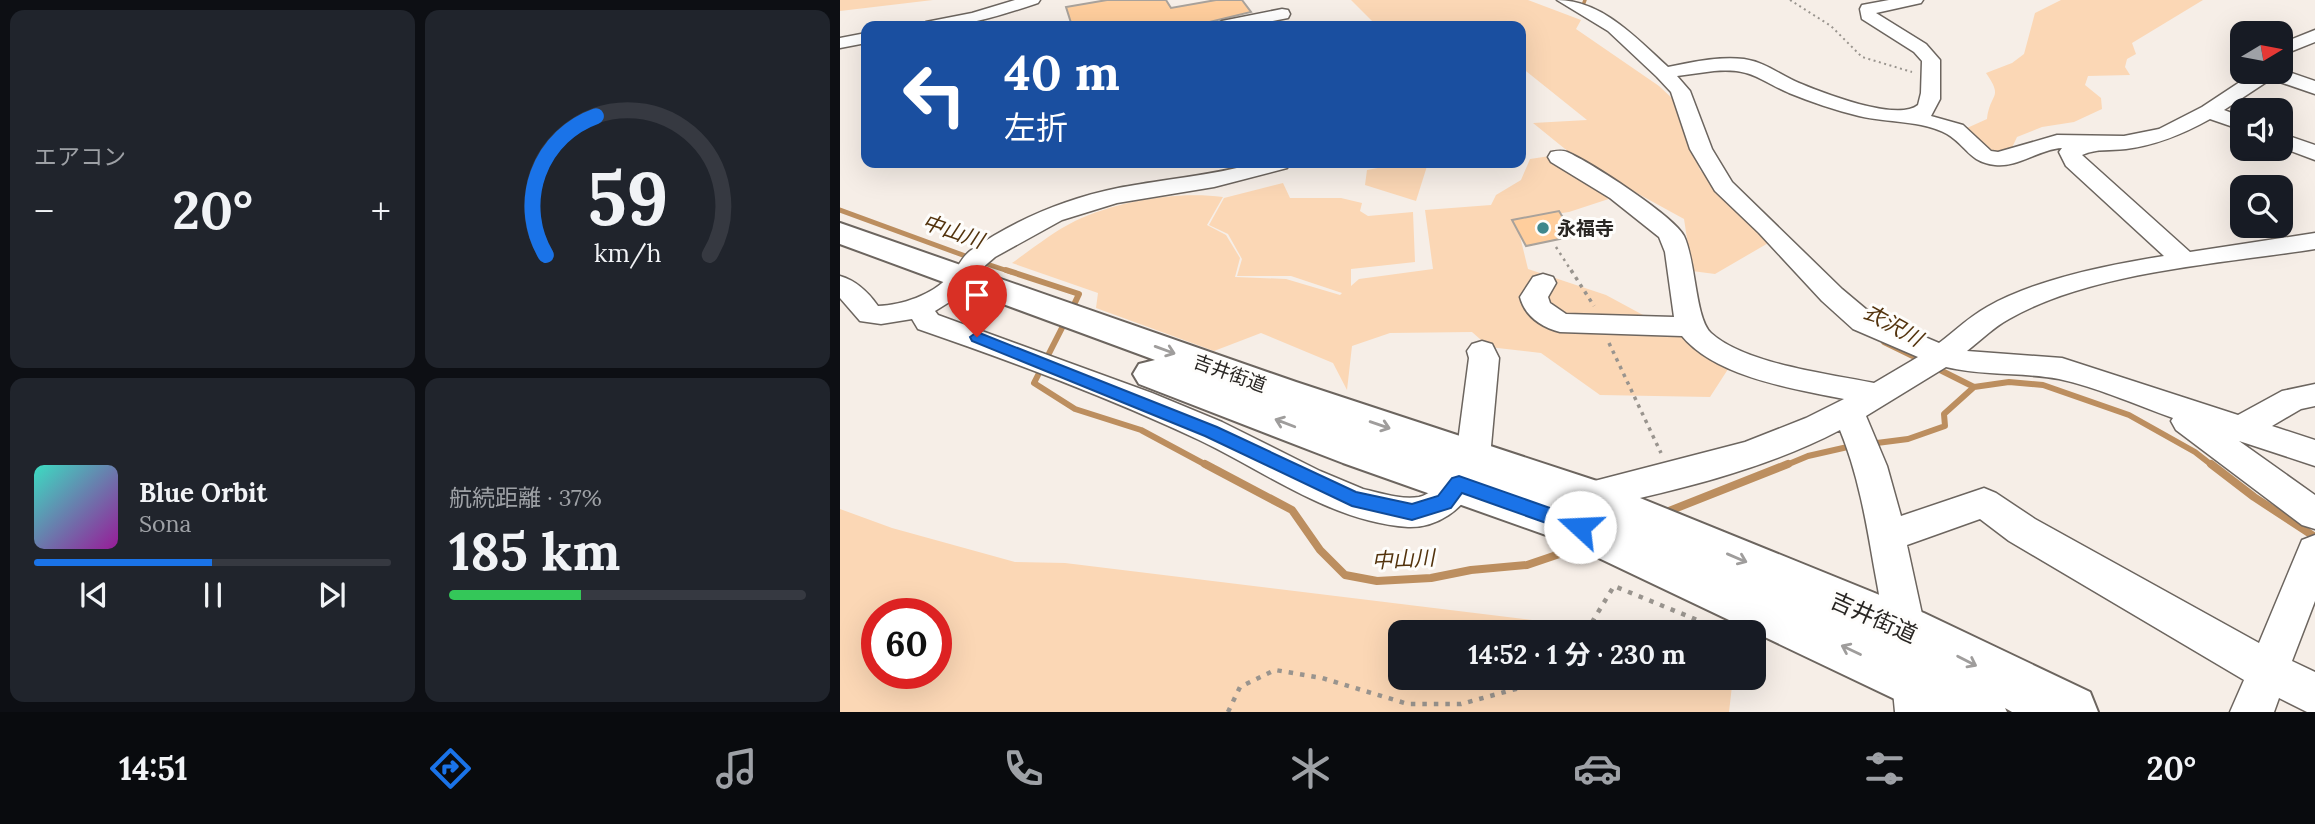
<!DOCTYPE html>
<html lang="ja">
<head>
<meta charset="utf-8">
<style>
	body { margin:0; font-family:Lora,"Noto Sans JP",serif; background:#20242c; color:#f1f3f6; height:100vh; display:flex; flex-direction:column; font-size:26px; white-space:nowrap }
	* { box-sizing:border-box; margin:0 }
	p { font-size:23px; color:#9ea1a6 }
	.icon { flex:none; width:38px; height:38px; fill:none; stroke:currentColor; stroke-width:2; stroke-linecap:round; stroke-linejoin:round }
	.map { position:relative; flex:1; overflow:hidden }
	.sheet { display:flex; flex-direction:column; gap:10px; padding:10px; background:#0d0f14; width:840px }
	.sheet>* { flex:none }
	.guide { position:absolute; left:21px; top:21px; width:665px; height:147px; border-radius:14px; box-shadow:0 7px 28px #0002; background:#1a4fa0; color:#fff; overflow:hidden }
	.needle { width:46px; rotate:80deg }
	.buttons { position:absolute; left:1390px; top:21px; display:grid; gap:14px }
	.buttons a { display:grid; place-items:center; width:63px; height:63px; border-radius:14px; background:#171b24; box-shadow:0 7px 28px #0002; font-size:35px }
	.speed { position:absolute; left:21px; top:598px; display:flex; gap:14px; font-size:35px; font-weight:700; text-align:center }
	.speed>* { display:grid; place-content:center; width:91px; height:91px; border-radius:50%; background:#171b24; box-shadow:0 7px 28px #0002; line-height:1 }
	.speed .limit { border:10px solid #d22; background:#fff; color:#111 }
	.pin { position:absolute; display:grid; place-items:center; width:60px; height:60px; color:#fff; margin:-72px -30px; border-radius:50% 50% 50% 0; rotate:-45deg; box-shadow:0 0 7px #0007 }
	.pin .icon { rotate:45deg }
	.me { position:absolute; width:77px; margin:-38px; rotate:290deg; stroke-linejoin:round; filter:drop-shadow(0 0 5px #0008) }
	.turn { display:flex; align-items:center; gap:24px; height:147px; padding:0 28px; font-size:32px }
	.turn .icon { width:91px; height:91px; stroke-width:2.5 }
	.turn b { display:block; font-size:49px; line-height:60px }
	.big { font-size:52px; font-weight:700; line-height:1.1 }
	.sheet .card { flex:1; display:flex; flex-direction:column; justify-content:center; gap:10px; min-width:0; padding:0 24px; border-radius:14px; background:#20242c }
	.sheet .dial { align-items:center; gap:0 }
	.dial svg { height:182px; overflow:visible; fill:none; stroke:#363941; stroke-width:7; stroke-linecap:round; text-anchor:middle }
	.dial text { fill:#f1f3f6; stroke:none }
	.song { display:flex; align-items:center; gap:21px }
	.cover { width:84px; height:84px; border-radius:10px; background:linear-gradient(135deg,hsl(170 70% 55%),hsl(300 70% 35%)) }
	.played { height:7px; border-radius:4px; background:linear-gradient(90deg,#1a73e8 50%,#363941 50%) }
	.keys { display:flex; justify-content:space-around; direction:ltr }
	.heat { display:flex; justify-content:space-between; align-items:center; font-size:38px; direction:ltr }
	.charge { height:10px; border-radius:5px; background:linear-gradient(90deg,#34c759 37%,#363941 0) }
	.sheet .tiles { flex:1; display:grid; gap:10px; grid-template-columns:repeat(2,1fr) }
	.trip { position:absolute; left:548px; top:620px; width:378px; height:70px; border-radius:14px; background:#171b24; box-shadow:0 7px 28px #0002; font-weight:700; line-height:70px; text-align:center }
	.menu { display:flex; height:112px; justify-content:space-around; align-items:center; background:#090b0e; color:#9ea1a6 }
	.menu .icon { width:49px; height:49px }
	.menu .selected { color:#1a73e8 }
	.menu b { font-size:32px; color:#f1f3f6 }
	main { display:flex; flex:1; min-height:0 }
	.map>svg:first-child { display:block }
	.green { fill:#fbd7b5; fill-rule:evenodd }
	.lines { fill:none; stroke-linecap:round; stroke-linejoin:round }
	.stream-far3 { stroke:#bc8e5f; stroke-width:3.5 }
	.stream-far2 { stroke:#bc8e5f; stroke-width:5 }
	.stream-far1 { stroke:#bc8e5f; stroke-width:6 }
	.stream { stroke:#bc8e5f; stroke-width:8 }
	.building { fill:#ffce9d; stroke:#a9a29b; stroke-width:2 }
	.minor-casing { stroke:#6c655f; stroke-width:3 }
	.major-casing { stroke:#6c655f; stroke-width:4 }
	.path-far3 { stroke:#99948e; stroke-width:2; stroke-dasharray:2 3.5; stroke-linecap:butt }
	.path-far2 { stroke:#99948e; stroke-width:2.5; stroke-dasharray:2.5 4.5; stroke-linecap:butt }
	.path-far1 { stroke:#99948e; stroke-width:3.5; stroke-dasharray:3.5 5; stroke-linecap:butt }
	.path { stroke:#99948e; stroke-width:4.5; stroke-dasharray:4.5 7; stroke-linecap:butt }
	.minor { fill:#fff; fill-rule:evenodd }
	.major { fill:#fff; fill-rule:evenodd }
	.oneway { stroke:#9f9d9c }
	.route { fill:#1a73e8; stroke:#114b97; stroke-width:2 }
	.poi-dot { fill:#3f878c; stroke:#fefdfb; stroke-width:2.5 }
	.labels { text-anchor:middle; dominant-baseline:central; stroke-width:6; stroke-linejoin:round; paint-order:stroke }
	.poi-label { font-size:19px; font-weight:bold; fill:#292623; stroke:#fefdfb; text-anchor:start }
	.street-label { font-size:19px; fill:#292623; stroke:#fefdfb }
	.water-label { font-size:21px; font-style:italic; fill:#53330d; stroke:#fefdfb }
	.near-street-label { font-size:23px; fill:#292623; stroke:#fefdfb }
</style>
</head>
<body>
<main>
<section class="sheet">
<div class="tiles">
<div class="card"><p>エアコン</p>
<div class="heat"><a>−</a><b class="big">20°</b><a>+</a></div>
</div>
<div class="card dial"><svg viewBox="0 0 100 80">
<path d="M14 69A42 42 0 1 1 86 69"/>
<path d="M14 69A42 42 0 0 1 36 8" stroke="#1a73e8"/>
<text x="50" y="56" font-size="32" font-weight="700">59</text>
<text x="50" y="72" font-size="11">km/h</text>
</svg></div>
<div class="card">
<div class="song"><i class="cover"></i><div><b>Blue Orbit</b><p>Sona</p></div></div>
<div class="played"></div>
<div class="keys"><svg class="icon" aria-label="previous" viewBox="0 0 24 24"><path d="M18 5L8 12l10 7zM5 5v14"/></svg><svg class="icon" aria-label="pause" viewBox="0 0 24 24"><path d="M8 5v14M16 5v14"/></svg><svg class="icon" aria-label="next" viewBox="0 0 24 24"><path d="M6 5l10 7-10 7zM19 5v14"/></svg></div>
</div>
<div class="card"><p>航続距離 · 37%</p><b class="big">185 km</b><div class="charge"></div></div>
</div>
</section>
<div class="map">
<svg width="1475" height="712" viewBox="0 0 1475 712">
	<rect width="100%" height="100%" fill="#f6eee7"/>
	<path class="green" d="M0 0H93L0 11Z
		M511 0H688L741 20 736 29 819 86 835 101 860 170 930 242 875 274 852 271 844 219 793 191 729 212 676 220 688 269 766 295 892 363 870 397 760 395 701 353 649 347 632 332 550 333 512 346 507 390 493 363 421 333 374 351 256 308 258 293 172 263C192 249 213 232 235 221 278 201 336 191 383 197L367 225 386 235 400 258 395 277 446 279 500 295 502 293 451 276H397L402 259 388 234 369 225 384 198 443 183 450 198H501L522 203 520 211 528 216 573 212 575 262 511 269V286L519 279 593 269 585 210 651 205 656 195 681 180 690 159 730 153 693 123 747 120 681 67V26H537Z
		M1221 0H1363L1292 43 1296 54 1287 59 1285 67 1290 75 1248 76 1245 85 1261 98 1262 109 1234 122 1202 127 1177 137 1169 154 1158 156 1140 144 1127 128 1147 119C1150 92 1164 99 1146 73L1172 63 1184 54 1195 13Z
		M544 163H588L576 201 525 185 527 170 543 167Z
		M0 509 52 528 175 562 225 563 790 632H560V677H893L889 712H0ZM96 614V674H37V614Z"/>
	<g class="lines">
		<path class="stream-far3" d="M741 11 745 0"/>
		<path class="stream-far2" d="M0 210 131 258
			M141 262 171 272"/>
		<path class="stream-far1" d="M166 270 239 294 231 311
			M226 320 194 383 235 409 301 430 368 466
			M1044 342 1081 360
			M1094 367 1134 387 1169 382 1203 385 1289 415 1355 452 1373 466
			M1029 444 1068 439 1105 426 1104 414 1134 387
			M944 466 968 456 1012 446"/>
		<path class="stream" d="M365 464 452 510 480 550 505 575 537 581 591 578 631 570 687 565 743 546
			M1371 464 1414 497 1475 537
			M824 513 948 464"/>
	</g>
	<path class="building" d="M267 0H326L331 8 376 0H402L411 12 353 26H232L226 7Z
		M719 211 734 236 686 246 672 220Z"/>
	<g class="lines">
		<g class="minor-casing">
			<path id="minor" d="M175 0H200L198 3C159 16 124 28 83 26L86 22 132 13Z
				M717 0C762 0 796 38 828 67 853 62 879 56 904 59 925 62 940 75 959 83 983 93 1057 122 1078 105L1081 93 1082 61 1074 52 1022 19 1020 9 1022 5 1049 0H1083L1081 3 1036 13 1086 44 1100 60V99L1091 116 1123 125 1151 151 1158 152 1217 135 1284 136 1319 129 1362 107 1415 72H1440V69L1475 81V94L1431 79 1384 110 1402 117V130L1370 119C1343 134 1317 145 1286 149 1270 151 1258 148 1242 155L1350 252 1475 233V249C1381 264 1253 271 1169 319 1154 327 1141 340 1127 351L1222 358 1398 415 1442 391 1475 384V406L1461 409 1432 426 1475 440V466L1399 441 1475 495V529L1462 525 1336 430 1331 421 1333 418C1296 405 1257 387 1219 379 1182 372 1143 376 1106 367L1026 416 1047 466 1061 516 1144 488 1156 493 1195 519 1419 643 1462 540 1475 535V601L1452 661 1475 672V712H1467L1439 698 1434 712H1390L1404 680 1169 541 1140 519 1067 545 1087 637 1099 712H1055C1051 663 1043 615 1034 567 1026 520 1018 474 1000 430 922 471 833 491 747 510L735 506 729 496 735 486 905 442 966 418 1004 399C954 389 876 377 842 336L720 332C701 327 685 316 680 297L693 277 703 274 713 277 716 283 708 297 710 303 726 314 834 317 825 252 819 237 770 198 711 162 708 157 711 152C717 151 721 150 727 152 750 162 834 216 844 236 856 261 855 318 871 333 905 364 990 374 1034 383L1078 357 1013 329 982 301 919 233 875 191 850 149 831 92 817 77 768 31ZM874 71C912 68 917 79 949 93 971 102 995 110 1019 116 1047 123 1082 120 1107 134 1127 146 1129 162 1155 165 1177 168 1200 149 1222 148L1219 152 1226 166 1324 256C1268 265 1196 279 1147 307 1129 317 1115 331 1099 343L1033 315 1002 289 892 182 872 149 850 91 837 76Z
				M442 9 448 10 450 14 448 18 406 26H373L382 21Z
				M1475 30V42L1440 56V44Z
				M26 33V43L0 48V38Z
				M1440 133 1475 145V160L1440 147Z
				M416 163H450L447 168 374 187 277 203 222 220 155 257 141 269 127 291 95 311 98 315 312 393 382 422 480 471 523 489C540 493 561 500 579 497 603 492 600 464 631 474L636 484C623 509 598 528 568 527 492 522 426 472 359 440 268 397 173 362 78 329L72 319 41 324 20 321 0 298V276C17 281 28 292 38 306 63 305 91 295 109 277 118 269 120 259 130 251 175 220 224 199 278 188 324 179 371 176 416 163Z
				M642 341 652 344 659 358 650 457 645 466 633 470 621 466 616 457 629 358 627 351 632 344Z"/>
		</g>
		<g class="major-casing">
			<path id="major" d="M0 223 456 382 763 483 1084 613 1250 692 1258 712H1172L1165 708 1167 712H1082L723 541 503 463 299 384 293 374 299 364 315 360 0 244Z"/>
		</g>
		<path class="path-far3" d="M950 0 991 26 1022 57 1072 72"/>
		<path class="path-far2" d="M716 247 732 272"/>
		<path class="path-far1" d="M731 270 754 306
			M769 343 821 453"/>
		<path class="path" d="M746 632 774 586 872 626 873 623
			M388 712 400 687 435 670 482 678 568 704H621L683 687 697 677"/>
		<use href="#minor" class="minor"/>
		<use href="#major" class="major"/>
	</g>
	<defs><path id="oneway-shaft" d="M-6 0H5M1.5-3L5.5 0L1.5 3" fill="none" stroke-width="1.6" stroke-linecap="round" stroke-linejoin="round" transform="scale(1.75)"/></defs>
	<g class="oneway">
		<use href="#oneway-shaft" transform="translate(325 350) rotate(20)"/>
		<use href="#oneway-shaft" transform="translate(445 423) rotate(-159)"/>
		<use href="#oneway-shaft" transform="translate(540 425) rotate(19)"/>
		<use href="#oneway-shaft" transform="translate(897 558) rotate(23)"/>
		<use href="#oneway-shaft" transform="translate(1011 650) rotate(-155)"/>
		<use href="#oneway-shaft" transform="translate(1127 661) rotate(27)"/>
	</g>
	<path class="route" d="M137 332 377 427 516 492 572 504 598 496 612 478 619 476 747 521 750 527 747 533 740 535 622 493 611 508 572 520 512 506 365 436 132 341 130 337Z"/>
	<circle class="poi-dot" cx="703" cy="228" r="7"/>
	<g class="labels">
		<g class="poi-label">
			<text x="717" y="228">永福寺</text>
		</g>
		<g class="street-label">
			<text transform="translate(390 373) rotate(20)">吉井街道</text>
		</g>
		<g class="water-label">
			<text transform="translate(113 231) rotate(19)">中山川</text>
			<text transform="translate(1053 325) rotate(29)">衣沢川</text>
			<text transform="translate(563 559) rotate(-3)">中山川</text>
		</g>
		<g class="near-street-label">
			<text transform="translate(1034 617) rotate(24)">吉井街道</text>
		</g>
	</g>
</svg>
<div class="buttons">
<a><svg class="needle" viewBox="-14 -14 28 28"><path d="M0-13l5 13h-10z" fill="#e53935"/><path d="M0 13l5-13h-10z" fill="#9ea1a6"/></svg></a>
<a><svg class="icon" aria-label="sound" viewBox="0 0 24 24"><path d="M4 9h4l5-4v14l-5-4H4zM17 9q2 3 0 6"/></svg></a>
<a><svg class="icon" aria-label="search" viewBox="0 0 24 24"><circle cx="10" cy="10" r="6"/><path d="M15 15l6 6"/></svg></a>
</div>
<div class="speed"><div class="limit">60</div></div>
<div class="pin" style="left:137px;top:337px;background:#d93025"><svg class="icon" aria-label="arrive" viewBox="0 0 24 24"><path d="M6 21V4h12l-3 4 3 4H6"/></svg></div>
<svg class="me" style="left:740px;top:527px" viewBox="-20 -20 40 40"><circle r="19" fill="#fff"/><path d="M0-13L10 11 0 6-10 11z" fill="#1a73e8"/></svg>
<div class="trip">14:52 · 1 分 · 230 m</div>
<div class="guide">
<div class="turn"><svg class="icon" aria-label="left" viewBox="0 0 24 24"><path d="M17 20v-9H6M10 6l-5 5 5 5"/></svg><div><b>40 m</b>左折</div></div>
</div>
</div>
</main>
<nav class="menu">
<b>14:51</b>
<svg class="icon selected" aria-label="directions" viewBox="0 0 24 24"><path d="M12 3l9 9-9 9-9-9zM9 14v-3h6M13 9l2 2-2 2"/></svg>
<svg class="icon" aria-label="music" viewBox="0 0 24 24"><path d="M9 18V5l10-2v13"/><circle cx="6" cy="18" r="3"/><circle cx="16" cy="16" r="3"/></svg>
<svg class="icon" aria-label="phone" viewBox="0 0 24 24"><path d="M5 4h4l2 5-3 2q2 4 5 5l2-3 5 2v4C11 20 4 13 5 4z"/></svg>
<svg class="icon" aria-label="climate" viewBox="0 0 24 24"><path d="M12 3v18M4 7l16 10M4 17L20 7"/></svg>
<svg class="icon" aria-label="car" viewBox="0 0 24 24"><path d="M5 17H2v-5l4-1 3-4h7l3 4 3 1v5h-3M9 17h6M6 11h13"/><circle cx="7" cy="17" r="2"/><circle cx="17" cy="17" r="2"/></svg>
<svg class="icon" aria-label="filters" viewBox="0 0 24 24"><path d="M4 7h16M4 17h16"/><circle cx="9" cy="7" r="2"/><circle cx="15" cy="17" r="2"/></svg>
<b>20°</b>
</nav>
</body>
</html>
